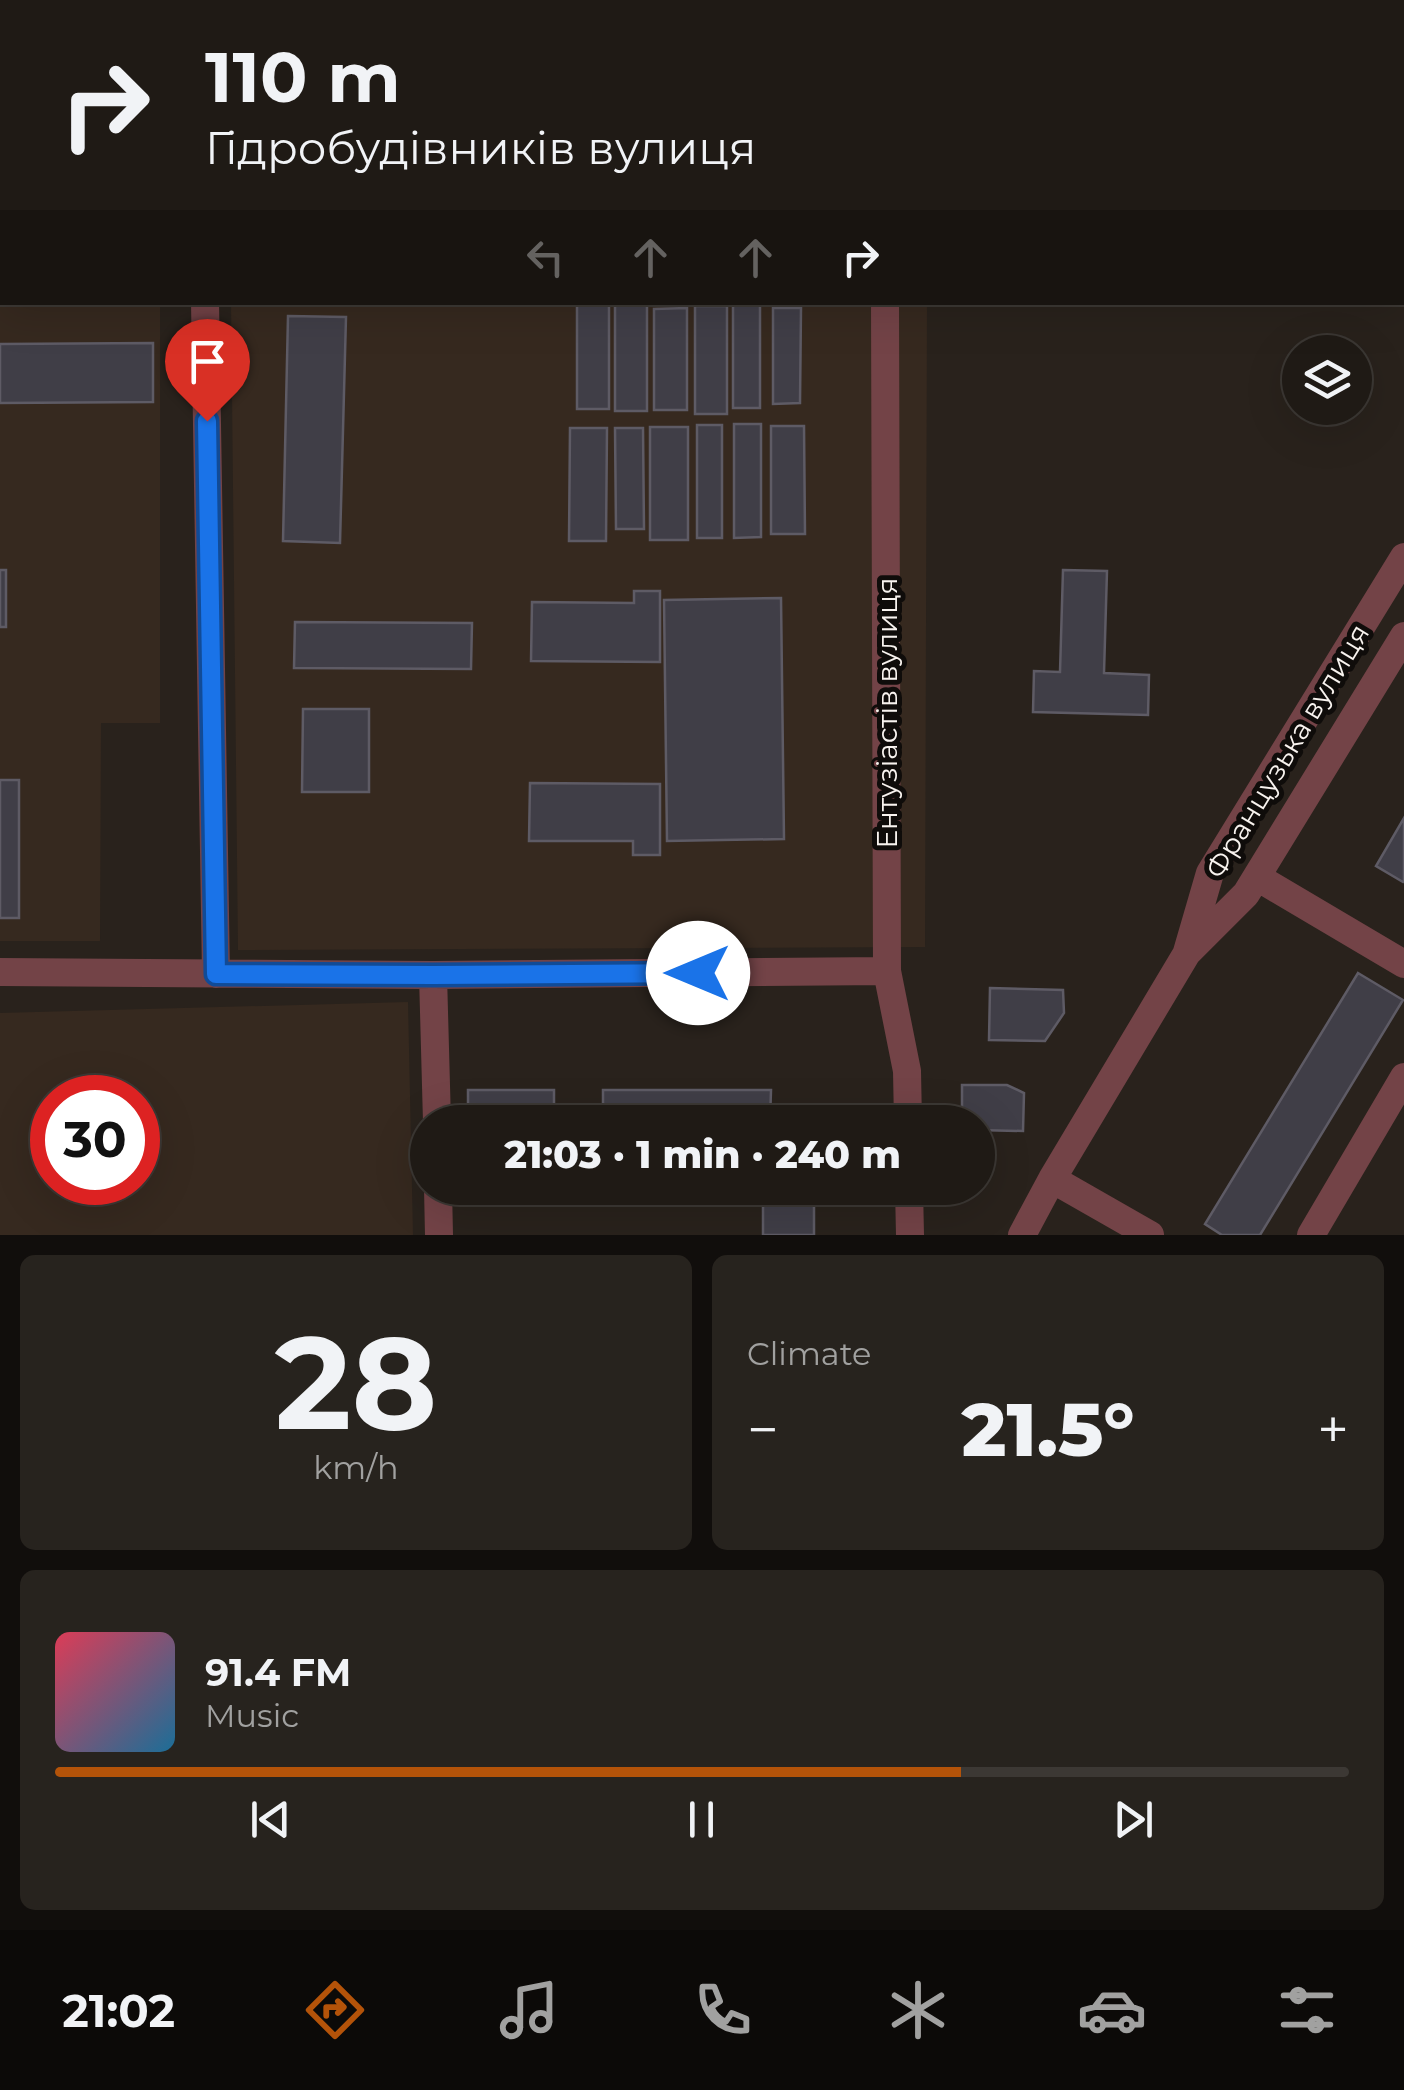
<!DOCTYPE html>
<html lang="en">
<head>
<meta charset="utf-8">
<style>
	body { margin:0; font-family:Montserrat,sans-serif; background:#27231e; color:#f1f3f6; height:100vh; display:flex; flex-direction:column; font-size:38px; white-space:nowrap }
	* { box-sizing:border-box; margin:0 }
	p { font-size:32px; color:#a1a1a0 }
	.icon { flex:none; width:55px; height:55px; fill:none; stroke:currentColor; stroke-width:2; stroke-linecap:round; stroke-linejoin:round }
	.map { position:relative; height:1235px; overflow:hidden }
	.details { display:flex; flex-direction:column; gap:20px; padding:20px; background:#110e0c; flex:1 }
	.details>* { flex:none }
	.top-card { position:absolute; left:0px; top:0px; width:1405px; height:305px; box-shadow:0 10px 40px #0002,0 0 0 2px #3c3834; background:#1f1a15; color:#f1f3f6; overflow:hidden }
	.fabs { position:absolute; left:1282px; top:335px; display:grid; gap:20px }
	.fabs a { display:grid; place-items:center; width:90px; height:90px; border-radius:50%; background:#1f1a15; box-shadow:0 10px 40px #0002,0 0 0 2px #3c3834; font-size:50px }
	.speed { position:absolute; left:30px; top:1075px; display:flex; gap:20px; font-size:50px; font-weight:700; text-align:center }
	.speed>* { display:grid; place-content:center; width:130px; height:130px; border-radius:50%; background:#1f1a15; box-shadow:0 10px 40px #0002,0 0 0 2px #3c3834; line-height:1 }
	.speed .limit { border:15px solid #d22; background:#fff; color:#111 }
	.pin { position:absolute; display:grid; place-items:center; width:85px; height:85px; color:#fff; margin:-102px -42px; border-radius:50% 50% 50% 0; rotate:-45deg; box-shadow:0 0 10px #0007 }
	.pin .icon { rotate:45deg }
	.me { position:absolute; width:110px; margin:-55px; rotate:270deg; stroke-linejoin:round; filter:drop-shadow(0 0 8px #0008) }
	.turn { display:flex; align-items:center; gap:35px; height:210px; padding:0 40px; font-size:45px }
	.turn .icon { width:130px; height:130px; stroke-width:2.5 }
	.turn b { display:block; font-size:70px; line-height:85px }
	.lanes { display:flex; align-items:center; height:95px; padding:0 40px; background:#0003; justify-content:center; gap:50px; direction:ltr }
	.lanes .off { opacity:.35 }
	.big { font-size:75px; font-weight:800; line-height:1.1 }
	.details .widget { flex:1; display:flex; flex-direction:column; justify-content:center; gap:15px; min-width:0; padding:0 35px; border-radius:15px; background:#27231e }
	.details .dial { align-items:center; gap:0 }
	.dial b { font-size:130px; line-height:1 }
	.song { display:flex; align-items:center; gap:30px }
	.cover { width:120px; height:120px; border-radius:15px; background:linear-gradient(135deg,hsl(350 70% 55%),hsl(200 70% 35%)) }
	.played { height:10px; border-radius:5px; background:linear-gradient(90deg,#b45309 70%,#3c3834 70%) }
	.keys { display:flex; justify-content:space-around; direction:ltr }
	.heat { display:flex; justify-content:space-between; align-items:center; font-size:55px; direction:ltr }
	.details .tiles { flex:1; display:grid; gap:20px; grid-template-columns:1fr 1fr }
	.widget:last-child { grid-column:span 2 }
	.trip { position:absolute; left:410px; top:1105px; width:585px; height:100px; border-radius:50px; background:#1f1a15; box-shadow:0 10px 40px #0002,0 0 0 2px #3c3834; font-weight:800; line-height:100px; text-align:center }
	.tabs { display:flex; height:160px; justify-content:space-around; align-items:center; background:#0c0a08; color:#a1a1a0 }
	.tabs .icon { width:70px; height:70px }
	.tabs .selected { color:#b45309 }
	.tabs b { font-size:45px; color:#f1f3f6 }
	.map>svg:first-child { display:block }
	.built { fill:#36291f; fill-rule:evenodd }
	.building { fill:#403e47; stroke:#5e5b65; stroke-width:2.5 }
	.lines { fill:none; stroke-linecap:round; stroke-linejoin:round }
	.minor { stroke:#734347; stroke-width:28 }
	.route-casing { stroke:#114b97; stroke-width:25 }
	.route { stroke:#1a73e8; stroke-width:18 }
	.labels { text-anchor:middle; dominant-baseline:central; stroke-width:10; stroke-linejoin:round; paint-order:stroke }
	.street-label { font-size:28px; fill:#f8f3ef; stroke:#0f0c0a }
</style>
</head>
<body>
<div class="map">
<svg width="1404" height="1235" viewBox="0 0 1404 1235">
	<rect width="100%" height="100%" fill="#29221c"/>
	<path class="built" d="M0 0H129V2H2V135H0Z
		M0 215H2V302L160 303V723H101L100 941H0Z
		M231 303H927L925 947 238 950Z
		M408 1002 413 1235H0V1013ZM52 1098H138V1182H52Z"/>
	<path class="building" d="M647 302V411H615V303Z
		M733 302H760V408H733Z
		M577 303H609V409H577Z
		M695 306H727V414H695Z
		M687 308V410H654V309Z
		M773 308H801L800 403 773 404Z
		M288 316 346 317 340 543 283 541Z
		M153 343V402L0 403V344Z
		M734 424H761V537L734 538Z
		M697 425H722V538H697Z
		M771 426H804L805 534H771Z
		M650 427H688V540H650Z
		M570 428H607L606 541H569Z
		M615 428H643L644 529H616Z
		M0 570H6V627H0Z
		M1063 570 1107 571 1104 673 1149 675 1148 715 1033 712 1034 671 1060 672Z
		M634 591H660V662L531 661 532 602 634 603Z
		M781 598 784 839 667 841 664 600Z
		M295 622 472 623 471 669 294 668Z
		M303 709H369V792H302Z
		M0 780H19V918H0Z
		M530 783 660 784V855H633V841H529Z
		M1404 818V881L1403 882 1376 866Z
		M1358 973 1403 1000 1260 1235H1222L1205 1224Z
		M990 988 1063 990 1064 1013 1045 1041 989 1040Z
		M962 1085H1007L1024 1093 1023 1131 978 1130V1122H962Z
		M468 1090H554V1122H468Z
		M603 1090H771L770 1122H603Z
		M763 1188H814V1235H763Z"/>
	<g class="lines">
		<path class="minor" d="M591 0V2
			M186 2V0
			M1402 162H1404
			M0 170H2
			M205 302 216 974
			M885 302 887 971 907 1071 908 1122
			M1257 877 1404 964
			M1187 952 1210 873 1404 557
			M0 972 433 975 887 971
			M433 975 437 1122
			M1052 1179 1150 1235
			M438 1188 439 1235
			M909 1188 910 1235
			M1022 1235 1052 1179 1187 953 1246 894 1404 636
			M1311 1235 1404 1077"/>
	</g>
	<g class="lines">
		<g class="route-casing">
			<path id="route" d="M207 421 216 974 433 975 698 973"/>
		</g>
		<use href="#route" class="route"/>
	</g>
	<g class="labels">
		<g class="street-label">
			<text transform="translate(887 713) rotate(-90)">Ентузіастів вулиця</text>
			<text transform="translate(1287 751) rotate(-59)">Французька вулиця</text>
		</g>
	</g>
</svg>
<div class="fabs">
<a><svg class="icon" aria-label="layers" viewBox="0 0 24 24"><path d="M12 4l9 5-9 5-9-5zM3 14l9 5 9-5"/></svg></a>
</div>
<div class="speed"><div class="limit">30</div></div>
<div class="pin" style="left:207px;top:421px;background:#d93025"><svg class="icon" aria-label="arrive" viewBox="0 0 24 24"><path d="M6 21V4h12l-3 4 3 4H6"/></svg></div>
<svg class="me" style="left:698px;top:973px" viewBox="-20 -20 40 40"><circle r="19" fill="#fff"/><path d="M0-13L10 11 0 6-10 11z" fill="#1a73e8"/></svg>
<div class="trip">21:03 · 1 min · 240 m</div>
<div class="top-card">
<div class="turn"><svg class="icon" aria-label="right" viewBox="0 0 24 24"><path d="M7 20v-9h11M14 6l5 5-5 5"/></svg><div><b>110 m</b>Гідробудівників вулиця</div></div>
<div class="lanes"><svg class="icon off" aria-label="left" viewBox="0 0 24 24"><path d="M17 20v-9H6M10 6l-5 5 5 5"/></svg><svg class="icon off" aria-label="ahead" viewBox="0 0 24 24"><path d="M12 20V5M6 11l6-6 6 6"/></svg><svg class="icon off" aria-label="ahead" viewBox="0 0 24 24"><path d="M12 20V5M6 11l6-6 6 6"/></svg><svg class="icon" aria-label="right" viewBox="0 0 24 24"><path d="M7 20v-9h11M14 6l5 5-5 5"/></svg></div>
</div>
</div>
<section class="details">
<div class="tiles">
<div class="widget dial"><b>28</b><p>km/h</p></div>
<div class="widget"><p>Climate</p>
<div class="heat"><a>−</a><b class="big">21.5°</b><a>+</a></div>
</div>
<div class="widget">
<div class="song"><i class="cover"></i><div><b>91.4 FM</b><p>Music</p></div></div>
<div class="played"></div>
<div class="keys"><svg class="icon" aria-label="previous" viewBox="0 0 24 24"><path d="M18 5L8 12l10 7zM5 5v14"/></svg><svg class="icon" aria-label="pause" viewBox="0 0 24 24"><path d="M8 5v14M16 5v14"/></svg><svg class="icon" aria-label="next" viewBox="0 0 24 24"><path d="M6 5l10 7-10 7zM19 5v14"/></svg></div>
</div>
</div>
</section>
<nav class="tabs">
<b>21:02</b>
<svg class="icon selected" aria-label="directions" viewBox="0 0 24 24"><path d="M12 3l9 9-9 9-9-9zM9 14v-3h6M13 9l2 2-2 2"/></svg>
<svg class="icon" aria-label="music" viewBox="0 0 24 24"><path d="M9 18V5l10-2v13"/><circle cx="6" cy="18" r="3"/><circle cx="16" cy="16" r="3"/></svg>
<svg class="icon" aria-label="phone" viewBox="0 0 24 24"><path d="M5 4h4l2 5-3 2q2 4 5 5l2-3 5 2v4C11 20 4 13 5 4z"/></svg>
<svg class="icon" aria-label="climate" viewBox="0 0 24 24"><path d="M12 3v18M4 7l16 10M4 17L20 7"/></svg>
<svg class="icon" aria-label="car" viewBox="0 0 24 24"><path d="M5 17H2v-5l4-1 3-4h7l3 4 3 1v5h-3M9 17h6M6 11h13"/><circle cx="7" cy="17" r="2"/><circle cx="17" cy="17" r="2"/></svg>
<svg class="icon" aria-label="filters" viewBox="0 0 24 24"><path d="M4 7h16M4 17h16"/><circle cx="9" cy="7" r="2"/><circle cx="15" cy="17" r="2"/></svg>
</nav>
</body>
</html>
